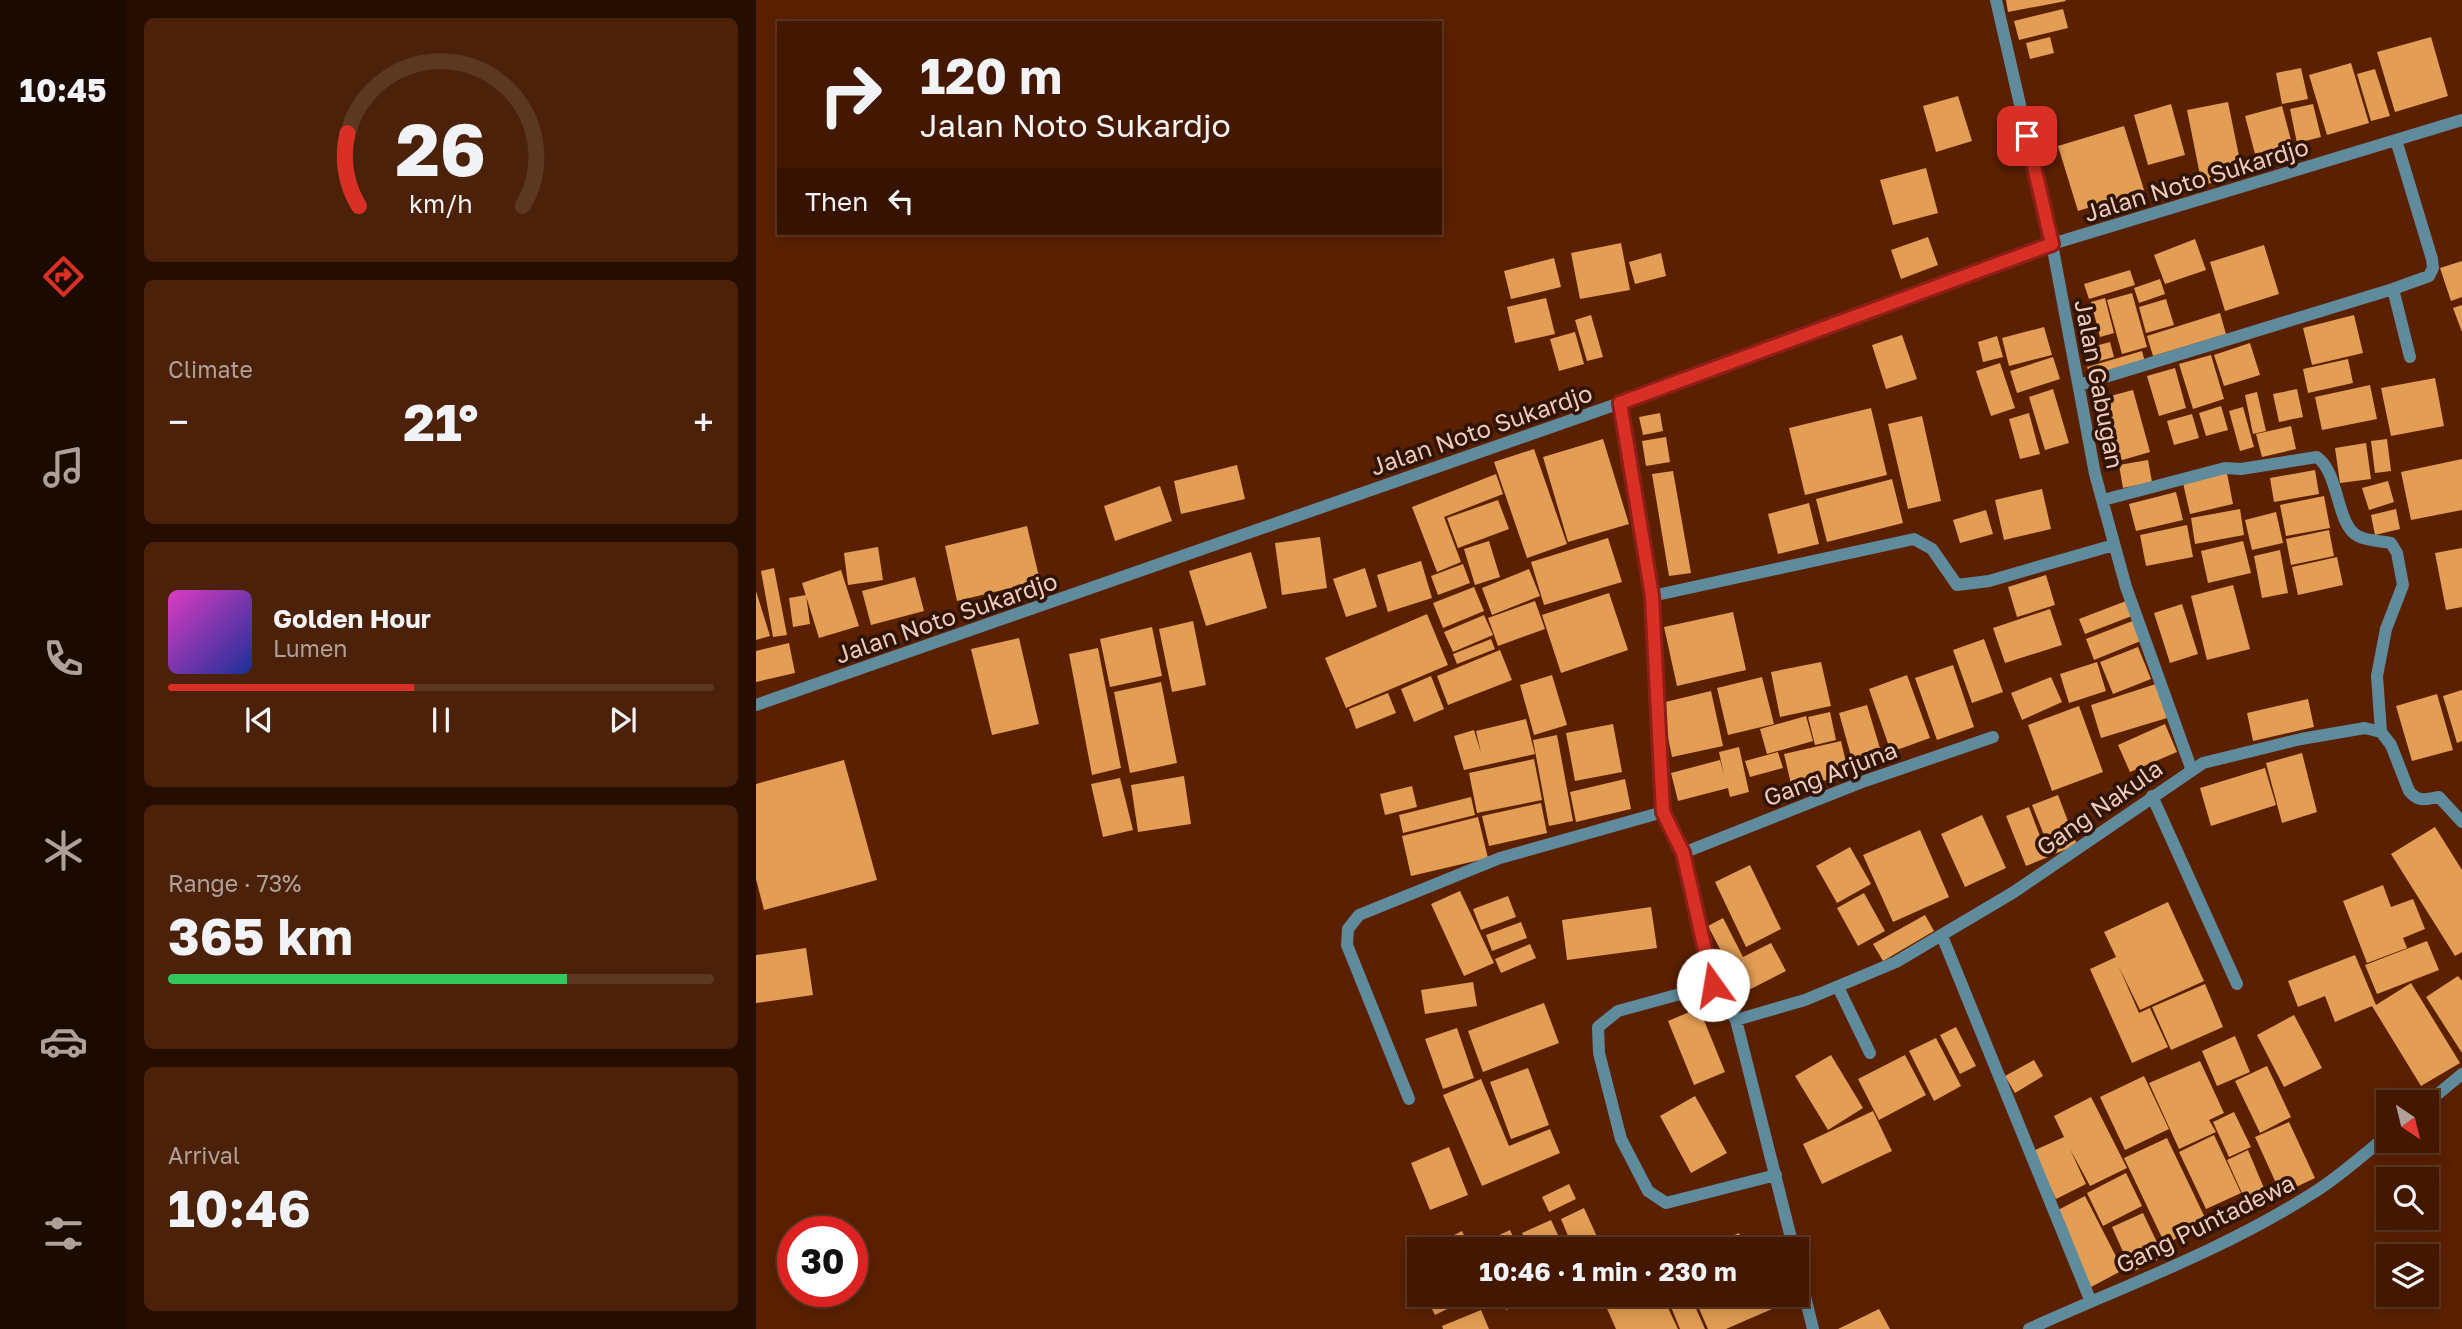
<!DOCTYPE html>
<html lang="en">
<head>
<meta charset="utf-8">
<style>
	body { margin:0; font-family:"Golos Text",sans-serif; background:#4b210a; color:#f1f3f6; height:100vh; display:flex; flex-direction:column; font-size:26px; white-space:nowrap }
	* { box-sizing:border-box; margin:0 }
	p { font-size:23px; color:#afa099 }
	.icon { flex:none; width:38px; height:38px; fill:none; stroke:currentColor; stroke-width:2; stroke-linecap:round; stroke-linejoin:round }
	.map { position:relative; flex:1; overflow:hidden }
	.drawer { display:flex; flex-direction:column; gap:18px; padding:18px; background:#250d00; width:630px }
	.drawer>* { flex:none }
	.hud { position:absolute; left:21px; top:21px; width:665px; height:214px; border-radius:0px; box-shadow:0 4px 18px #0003,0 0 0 2px #5c3722; background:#441800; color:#f1f3f6; overflow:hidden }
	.needle { width:46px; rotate:145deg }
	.tools { position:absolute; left:1620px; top:1090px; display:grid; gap:14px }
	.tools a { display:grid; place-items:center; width:63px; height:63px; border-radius:0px; background:#441800; box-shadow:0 4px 18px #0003,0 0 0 2px #5c3722; font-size:35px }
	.speed { position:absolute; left:21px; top:1216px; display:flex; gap:14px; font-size:35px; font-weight:700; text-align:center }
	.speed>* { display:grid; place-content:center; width:91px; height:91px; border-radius:50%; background:#441800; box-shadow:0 4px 18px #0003,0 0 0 2px #5c3722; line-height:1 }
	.speed .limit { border:10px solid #d22; background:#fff; color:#111 }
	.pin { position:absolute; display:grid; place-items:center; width:60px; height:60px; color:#fff; margin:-30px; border-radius:14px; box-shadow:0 4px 10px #0006 }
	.me { position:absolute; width:77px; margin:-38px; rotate:347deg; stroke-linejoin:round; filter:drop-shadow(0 0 5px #0008) }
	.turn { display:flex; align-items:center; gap:24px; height:147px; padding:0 28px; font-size:32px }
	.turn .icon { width:91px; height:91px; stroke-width:2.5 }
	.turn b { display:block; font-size:49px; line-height:60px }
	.then { display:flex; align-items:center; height:66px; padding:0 28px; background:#0003; gap:14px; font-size:26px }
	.big { font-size:52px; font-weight:700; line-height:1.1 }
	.drawer .card { flex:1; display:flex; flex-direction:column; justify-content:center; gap:10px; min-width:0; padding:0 24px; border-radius:10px; background:#4b210a }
	.drawer .dial { align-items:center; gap:0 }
	.dial svg { height:182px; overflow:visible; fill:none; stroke:#5c3722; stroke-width:7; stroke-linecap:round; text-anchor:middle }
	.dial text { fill:#f1f3f6; stroke:none }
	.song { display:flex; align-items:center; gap:21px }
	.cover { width:84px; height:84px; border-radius:10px; background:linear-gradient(135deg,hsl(310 70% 55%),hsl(230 70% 35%)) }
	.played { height:7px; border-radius:4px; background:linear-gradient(90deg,#d93025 45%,#5c3722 45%) }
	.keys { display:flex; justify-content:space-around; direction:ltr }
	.heat { display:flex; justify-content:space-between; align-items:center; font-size:38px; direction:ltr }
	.charge { height:10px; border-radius:5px; background:linear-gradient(90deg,#34c759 73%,#5c3722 0) }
	.trip { position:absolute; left:651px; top:1237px; width:402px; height:70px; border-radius:0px; background:#441800; box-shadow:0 4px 18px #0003,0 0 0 2px #5c3722; font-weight:700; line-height:70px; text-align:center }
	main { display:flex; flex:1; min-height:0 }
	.dock { display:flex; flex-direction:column; width:126px; justify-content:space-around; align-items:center; background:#1b0a00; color:#afa099 }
	.dock .icon { width:49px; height:49px }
	.dock .current { color:#d93025 }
	.dock b { font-size:32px; color:#f1f3f6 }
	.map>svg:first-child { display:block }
	.building { fill:#e39d54 }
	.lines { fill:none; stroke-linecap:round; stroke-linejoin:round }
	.minor { stroke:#5f8b9d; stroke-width:12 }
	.route-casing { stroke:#8d1f18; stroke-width:18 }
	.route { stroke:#d93025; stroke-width:12 }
	.labels { text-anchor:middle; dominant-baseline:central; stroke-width:7; stroke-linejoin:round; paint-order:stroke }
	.street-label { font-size:24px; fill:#efcab9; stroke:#2f1407 }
</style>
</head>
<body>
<main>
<nav class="dock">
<b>10:45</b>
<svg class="icon current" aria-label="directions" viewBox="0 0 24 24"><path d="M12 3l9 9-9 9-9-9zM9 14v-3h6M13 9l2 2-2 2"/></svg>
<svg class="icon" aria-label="music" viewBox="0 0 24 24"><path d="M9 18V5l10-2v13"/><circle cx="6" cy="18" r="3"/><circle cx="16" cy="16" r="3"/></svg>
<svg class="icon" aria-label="phone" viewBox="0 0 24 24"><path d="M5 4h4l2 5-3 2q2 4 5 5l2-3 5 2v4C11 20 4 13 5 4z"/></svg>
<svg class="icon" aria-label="climate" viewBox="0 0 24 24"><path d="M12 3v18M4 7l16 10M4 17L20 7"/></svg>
<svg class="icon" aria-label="car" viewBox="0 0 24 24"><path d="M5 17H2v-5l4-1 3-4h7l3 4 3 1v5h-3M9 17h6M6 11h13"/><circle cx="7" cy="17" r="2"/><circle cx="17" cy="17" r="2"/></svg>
<svg class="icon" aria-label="filters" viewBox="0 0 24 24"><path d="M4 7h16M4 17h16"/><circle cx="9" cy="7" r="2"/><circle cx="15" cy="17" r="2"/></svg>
</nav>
<section class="drawer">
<div class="card dial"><svg viewBox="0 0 100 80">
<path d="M14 69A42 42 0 1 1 86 69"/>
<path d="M14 69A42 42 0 0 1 9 37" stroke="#d93025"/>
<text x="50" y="56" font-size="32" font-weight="700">26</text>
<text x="50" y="72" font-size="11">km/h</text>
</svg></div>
<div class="card"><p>Climate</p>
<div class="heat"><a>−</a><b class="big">21°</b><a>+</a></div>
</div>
<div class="card">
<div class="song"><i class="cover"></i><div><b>Golden Hour</b><p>Lumen</p></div></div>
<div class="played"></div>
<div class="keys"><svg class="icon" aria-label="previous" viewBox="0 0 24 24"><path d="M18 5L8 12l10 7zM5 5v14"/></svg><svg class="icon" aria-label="pause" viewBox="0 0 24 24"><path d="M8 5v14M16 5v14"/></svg><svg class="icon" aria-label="next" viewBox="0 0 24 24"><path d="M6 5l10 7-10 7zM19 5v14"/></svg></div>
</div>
<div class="card"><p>Range · 73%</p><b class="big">365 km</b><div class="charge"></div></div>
<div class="card"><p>Arrival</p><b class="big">10:46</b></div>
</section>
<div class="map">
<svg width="1706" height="1329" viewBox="0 0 1706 1329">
	<rect width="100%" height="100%" fill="#5b2000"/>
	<path class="building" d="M1250 0H1309L1310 1 1252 12Z
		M1307 9 1312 28 1263 40 1258 21Z
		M1294 37 1298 53 1274 59 1270 43Z
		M1675 37 1692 96 1639 112 1621 52Z
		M1595 63 1613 123 1571 135 1553 75Z
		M1545 68 1552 99 1526 104 1520 73Z
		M1619 69 1634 116 1615 121 1601 74Z
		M1202 96 1216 141 1180 152 1167 106Z
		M1472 102 1487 176 1446 185 1431 110Z
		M1415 104 1429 155 1392 165 1378 115Z
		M1557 104 1565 137 1541 143 1534 109Z
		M1526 106 1536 144 1499 154 1489 116Z
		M1368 126 1388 190 1322 211 1302 146Z
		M1170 168 1182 213 1137 225 1124 180Z
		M1172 237 1182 265 1145 279 1135 250Z
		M1439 239 1450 270 1409 284 1398 255Z
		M865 243 874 290 824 299 815 253Z
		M1508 245 1523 294 1469 311 1454 262Z
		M905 253 910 276 879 284 873 262Z
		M798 258 805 287 755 299 748 271Z
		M1706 261V297L1695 301 1684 268Z
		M1374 270 1379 285 1333 299 1328 284Z
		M1404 279 1409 294 1383 303 1378 288Z
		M1376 293 1391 347 1366 354 1351 300Z
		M790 298 799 334 759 343 751 307Z
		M1349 298 1358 333 1344 337 1335 302Z
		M1410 299 1418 325 1390 333 1383 307Z
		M1706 305V332L1697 308Z
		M1464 313 1470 334 1397 356 1391 336Z
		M835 315 847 357 831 361 819 320Z
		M1598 315 1607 353 1556 365 1547 328Z
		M1288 327 1296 355 1253 366 1246 338Z
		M819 332 828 364 803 371 794 339Z
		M1146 335 1161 379 1130 389 1116 345Z
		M1241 336 1247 357 1227 362 1222 342Z
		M1354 342 1358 357 1332 364 1328 349Z
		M1494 343 1504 375 1468 386 1458 355Z
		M1386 351 1389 362 1335 378 1331 367Z
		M1455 355 1468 399 1437 409 1423 364Z
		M1297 357 1304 379 1261 393 1254 371Z
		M1592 359 1597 383 1552 393 1547 369Z
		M1244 363 1259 408 1235 416 1220 371Z
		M1419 368 1430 408 1403 416 1391 376Z
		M1679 378 1688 426 1635 436 1625 388Z
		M1614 385 1621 419 1566 430 1559 397Z
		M1297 389 1313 443 1289 450 1273 397Z
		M1541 389 1547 417 1523 422 1517 394Z
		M1377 390 1394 452 1356 463 1339 400Z
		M1501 392 1510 431 1497 434 1489 395Z
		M1465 406 1472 430 1450 436 1443 413Z
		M1487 407 1498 447 1484 451 1473 411Z
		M1115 408 1131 475 1049 495 1033 428Z
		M904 413 907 431 887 435 883 417Z
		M1273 413 1284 454 1264 459 1253 419Z
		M1436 414 1443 438 1418 445 1411 421Z
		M1166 416 1185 501 1152 509 1132 424Z
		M1535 426 1540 449 1506 457 1500 434Z
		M910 437 914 462 890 466 886 441Z
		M847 439 873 524 812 542 787 457Z
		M1631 439 1635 471 1619 473 1615 441Z
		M1610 443 1615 479 1584 483 1579 448Z
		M778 449 811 544 771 558 738 462Z
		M1706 459V510L1655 520 1645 472Z
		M1392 460 1396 482 1367 488 1363 465Z
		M481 465 489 499 425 514 418 481Z
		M1559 470 1563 494 1518 502 1514 478Z
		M917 471 935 573 913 576 896 474Z
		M1471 473 1477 504 1434 514 1427 483Z
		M740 474 747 494 688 517 705 562 681 572 656 507Z
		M1136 479 1147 523 1071 542 1060 499Z
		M1632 481 1638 502 1613 510 1606 488Z
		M404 486 416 521 359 541 348 506Z
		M1286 489 1295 529 1248 540 1239 500Z
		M1420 492 1427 520 1380 531 1373 504Z
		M1568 496 1574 528 1530 536 1524 505Z
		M742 500 753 529 702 548 691 518Z
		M1053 503 1063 544 1022 554 1012 514Z
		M1484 509 1488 535 1439 544 1435 518Z
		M1640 509 1644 529 1619 535 1615 515Z
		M1230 510 1237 534 1204 543 1197 520Z
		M1520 512 1527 543 1496 550 1489 520Z
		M1431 525 1437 557 1390 566 1384 535Z
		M271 526 284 581 201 601 189 546Z
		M1573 530 1578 556 1535 565 1530 539Z
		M564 537 571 588 526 595 519 543Z
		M852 538 866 582 788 605 775 562Z
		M733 541 744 577 719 585 708 549Z
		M1487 541 1495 573 1452 583 1445 551Z
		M122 547 127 580 92 585 88 553Z
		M1706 548V607L1690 610 1679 553Z
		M1524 550 1532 593 1506 598 1498 556Z
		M495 552 511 608 450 626 433 571Z
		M1581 557 1587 585 1542 595 1536 567Z
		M665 561 676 598 632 612 621 575Z
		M707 564 714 583 682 595 675 576Z
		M18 568 31 635 17 637 5 571Z
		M609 568 621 607 590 617 577 579Z
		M773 569 784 596 736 615 726 588Z
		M85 570 103 626 63 638 46 583Z
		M1290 575 1299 605 1261 617 1252 587Z
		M159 577 168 611 115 625 106 591Z
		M1477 585 1494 649 1451 660 1435 596Z
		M718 587 728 611 687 628 677 603Z
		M0 591 14 636 0 640Z
		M853 593 872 650 805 673 786 615Z
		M50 595 54 624 37 627 33 598Z
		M779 601 789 629 742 646 732 618Z
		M1370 601 1376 616 1329 634 1323 619Z
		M1426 604 1442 654 1414 663 1398 613Z
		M1294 609 1306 645 1249 663 1237 628Z
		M977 612 990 670 921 686 908 627Z
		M671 614 692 665 590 708 569 658Z
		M728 615 737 635 697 652 688 632Z
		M1379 620 1387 640 1338 660 1330 639Z
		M437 621 450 685 416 692 403 629Z
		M396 627 406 676 354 687 344 639Z
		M263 638 283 724 236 735 215 649Z
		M735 639 739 649 701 664 697 654Z
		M1228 639 1247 692 1216 703 1197 650Z
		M33 643 39 673 0 682V651Z
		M1382 647 1395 679 1357 694 1344 662Z
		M342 648 365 768 336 775 313 654Z
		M744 650 756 680 692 705 681 676Z
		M1065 662 1075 706 1024 717 1015 672Z
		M1341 662 1350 691 1313 703 1304 674Z
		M1197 665 1218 727 1181 740 1159 678Z
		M796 675 811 725 778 735 764 685Z
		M1151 675 1174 738 1135 752 1113 689Z
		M675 676 688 709 658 722 645 689Z
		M1006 677 1018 724 972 735 961 688Z
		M1295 677 1306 702 1266 720 1255 693Z
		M405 682 421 763 374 773 358 692Z
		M1400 684 1411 718 1345 738 1335 705Z
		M1706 690V741L1701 743 1687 696Z
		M955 691 967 746 916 757 905 703Z
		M632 693 640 713 600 729 593 709Z
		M1681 694 1697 750 1656 761 1640 706Z
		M1552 699 1558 727 1497 741 1491 713Z
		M1111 705 1126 755 1097 763 1083 713Z
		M1323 706 1347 772 1296 791 1272 725Z
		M1074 712 1080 740 1059 745 1052 717Z
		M1050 716 1057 741 1011 754 1004 729Z
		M770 719 779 754 708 770 698 736 718 730 725 753 720 731Z
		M857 724 866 772 819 781 810 733Z
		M1409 724 1421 752 1374 772 1362 745Z
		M801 735 817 821 793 826 777 740Z
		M1085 741 1093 775 1036 788 1028 754Z
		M983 747 993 792 974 797 972 788 922 801 915 773 964 760 968 775 963 752Z
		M1022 752 1027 768 994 777 989 761Z
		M1546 753 1561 812 1526 823 1510 763Z
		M778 759 786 800 721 813 713 773Z
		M88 760 121 880 8 910 0 879V784Z
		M1509 768 1520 805 1455 826 1444 788Z
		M428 776 435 824 382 832 375 785Z
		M364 778 377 830 347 837 335 784Z
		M869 779 875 809 820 822 814 792Z
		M656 786 661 807 629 815 624 794Z
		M1302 795 1321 845 1296 855 1276 805Z
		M715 797 719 815 647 833 643 815Z
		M785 803 791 833 733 846 726 816Z
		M1273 807 1292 857 1270 866 1250 816Z
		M1226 815 1250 868 1209 887 1185 834Z
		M722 817 732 858 655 876 646 836Z
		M1679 827 1706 870V952L1699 956 1635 854Z
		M1164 830 1193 897 1137 922 1107 855Z
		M1094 847 1115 884 1081 903 1060 866Z
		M994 865 1025 929 990 947 959 882Z
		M1627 885 1635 907 1657 899 1669 929 1647 938 1651 948 1611 963 1587 901Z
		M704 891 738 963 708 976 675 904Z
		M1108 893 1129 931 1102 946 1081 908Z
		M752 896 760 917 725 930 717 909Z
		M1412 902 1448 981 1384 1010 1362 965 1383 1013 1394 1008 1412 1047 1376 1063 1334 969 1360 957 1348 932Z
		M895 907 901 948 811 960 806 920Z
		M1169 915 1178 931 1127 961 1117 944Z
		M967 918 987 957 1015 943 1030 971 987 993 952 926Z
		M765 922 771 938 736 951 730 935Z
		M1671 941 1683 970 1621 994 1609 965Z
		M774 944 780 958 745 973 739 959Z
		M50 948 57 995 0 1003V955Z
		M1599 955 1620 1005 1655 983 1704 1063 1665 1086 1616 1006 1579 1022 1569 996 1542 1007 1532 981Z
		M1702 976 1706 981V1053L1670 997Z
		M717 982 721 1006 669 1014 665 990Z
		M1449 984 1467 1027 1415 1050 1396 1007Z
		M788 1003 803 1043 727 1072 712 1031Z
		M943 1008 969 1072 938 1085 912 1021Z
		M1538 1015 1566 1068 1528 1087 1501 1035Z
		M1200 1027 1220 1066 1204 1074 1184 1035Z
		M701 1028 718 1078 687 1089 669 1039Z
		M1479 1036 1494 1072 1461 1086 1446 1051Z
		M1180 1038 1205 1086 1178 1101 1153 1051Z
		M1075 1055 1107 1108 1072 1130 1039 1076Z
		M1149 1055 1170 1095 1123 1120 1102 1079Z
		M1278 1060 1287 1076 1259 1093 1249 1076Z
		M1444 1061 1468 1113 1453 1120 1460 1132 1423 1149 1393 1083Z
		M1511 1066 1535 1117 1504 1133 1479 1081Z
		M772 1068 793 1125 755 1139 734 1082Z
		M1388 1076 1413 1129 1369 1150 1344 1097Z
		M725 1079 753 1146 794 1129 804 1153 726 1186 687 1095Z
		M939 1096 971 1153 935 1173 904 1116Z
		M1335 1097 1371 1168 1334 1186 1314 1149 1330 1184 1300 1199 1277 1151 1308 1137 1298 1116Z
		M1117 1111 1136 1151 1066 1184 1047 1144Z
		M1478 1112 1495 1147 1473 1157 1457 1122Z
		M1533 1122 1559 1178 1525 1194 1499 1137Z
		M1458 1135 1485 1193 1450 1209 1423 1152Z
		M1411 1138 1452 1224 1409 1244 1368 1158Z
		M693 1147 712 1195 674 1210 655 1163Z
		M1492 1150 1510 1193 1490 1202 1471 1160Z
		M1370 1173 1386 1206 1347 1226 1331 1193Z
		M813 1184 820 1199 793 1212 786 1197Z
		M1329 1196 1367 1270 1335 1287 1302 1210Z
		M828 1208 847 1250H818L805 1219Z
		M1387 1213 1408 1257 1376 1272 1356 1227Z
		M795 1220 809 1250H774L766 1233Z
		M754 1230 763 1250H722L720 1246Z
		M706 1231 715 1250H669Z
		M983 1233 990 1250H946Z
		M674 1295H720L679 1315 670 1297Z
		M743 1295H782L750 1310Z
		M845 1295H906L922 1329H860Z
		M928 1295H934L949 1329H924L913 1302Z
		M937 1295H1010L1016 1309 970 1329H952Z
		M1123 1309 1134 1329H1082Z
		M725 1310 733 1329H687L686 1326Z"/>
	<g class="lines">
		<path class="minor" d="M1240 0 1296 244 1339 474 1370 587 1435 768
			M1637 289 1673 276 1677 268 1676 259 1640 140
			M1323 385 1637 289 1654 357
			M864 403 896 596 907 812 927 853 957 985 980 1020 1038 1250
			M1347 500 1469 468 1485 469 1561 457C1584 474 1580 525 1602 536 1611 541 1625 541 1635 543L1641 553 1647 585 1630 629 1621 676 1625 732
			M896 596 1158 539 1176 549 1201 585 1233 581 1358 545
			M0 705 864 403 1296 244 1706 120
			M1396 796 1481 984
			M927 853 1109 781 1237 737
			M1186 936 1335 1302
			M957 985 862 1011 842 1027 843 1053 865 1139 892 1191 910 1203 1020 1175
			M1082 987 1114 1053
			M980 1020 1049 1000 1140 962 1258 892 1447 763 1545 739 1609 728 1625 732 1635 745 1653 791C1663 803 1669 799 1683 797L1706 822
			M653 1099 591 945 592 929 603 915 744 858 907 812
			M1671 1103 1706 1074
			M1041 1264 1057 1329
			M1273 1329C1368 1286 1468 1250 1557 1193 1583 1177 1608 1154 1633 1134"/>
	</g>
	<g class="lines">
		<g class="route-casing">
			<path id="route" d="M957 985 927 853 907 812 896 596 864 403 1296 244 1271 136"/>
		</g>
		<use href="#route" class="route"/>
	</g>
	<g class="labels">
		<g class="street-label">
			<text transform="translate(1440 179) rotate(-17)">Jalan Noto Sukardjo</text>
			<text transform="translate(1344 384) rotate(79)">Jalan Gabugan</text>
			<text transform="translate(725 429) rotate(-19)">Jalan Noto Sukardjo</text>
			<text transform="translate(190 617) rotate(-19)">Jalan Noto Sukardjo</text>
			<text transform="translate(1074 773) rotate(-21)">Gang Arjuna</text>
			<text transform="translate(1343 807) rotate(-35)">Gang Nakula</text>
			<text transform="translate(1449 1223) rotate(-26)">Gang Puntadewa</text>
		</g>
	</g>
</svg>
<div class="tools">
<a><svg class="needle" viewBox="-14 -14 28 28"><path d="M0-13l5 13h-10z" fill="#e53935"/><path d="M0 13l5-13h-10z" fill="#afa099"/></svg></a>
<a><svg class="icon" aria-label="search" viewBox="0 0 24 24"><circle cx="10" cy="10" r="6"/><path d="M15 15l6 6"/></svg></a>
<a><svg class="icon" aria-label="layers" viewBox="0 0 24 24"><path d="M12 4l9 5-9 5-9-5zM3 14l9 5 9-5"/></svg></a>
</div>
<div class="speed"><div class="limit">30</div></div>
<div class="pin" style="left:1271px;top:136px;background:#d93025"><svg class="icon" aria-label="arrive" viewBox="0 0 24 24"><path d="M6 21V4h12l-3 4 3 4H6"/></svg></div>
<svg class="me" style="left:957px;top:985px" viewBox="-20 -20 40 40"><circle r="19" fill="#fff"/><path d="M0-13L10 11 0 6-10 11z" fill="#d93025"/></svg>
<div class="trip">10:46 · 1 min · 230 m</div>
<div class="hud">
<div class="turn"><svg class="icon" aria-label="right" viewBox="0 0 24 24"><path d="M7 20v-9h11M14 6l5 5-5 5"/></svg><div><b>120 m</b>Jalan Noto Sukardjo</div></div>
<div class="then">Then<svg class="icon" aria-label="left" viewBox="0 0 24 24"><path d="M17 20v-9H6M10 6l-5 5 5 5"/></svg></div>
</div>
</div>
</main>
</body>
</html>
